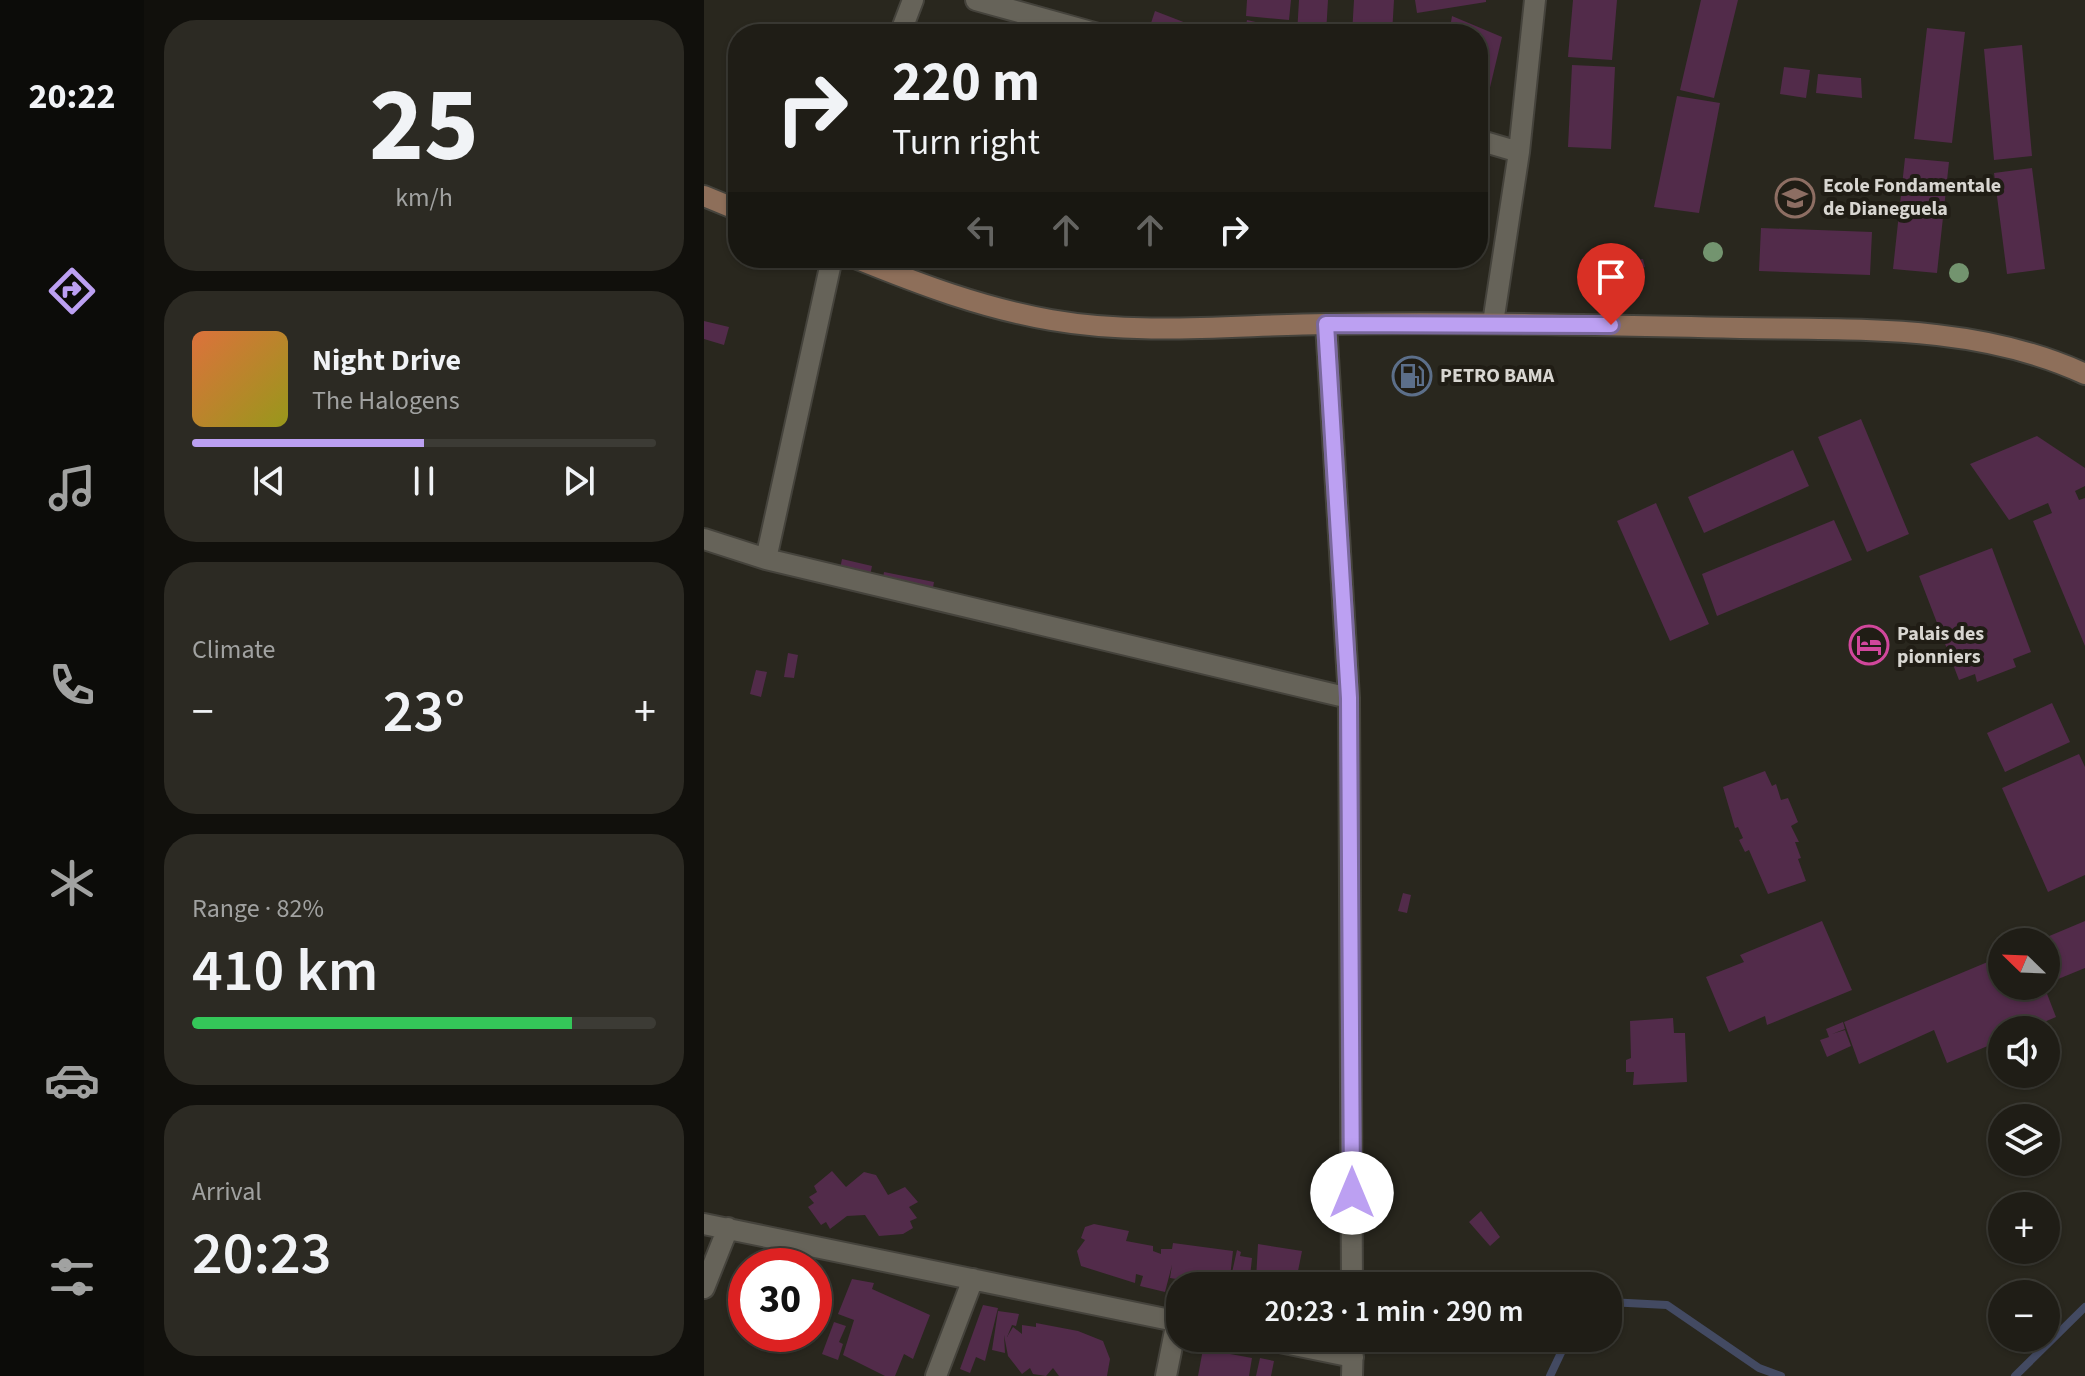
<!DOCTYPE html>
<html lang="en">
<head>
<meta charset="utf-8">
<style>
	body { margin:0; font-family:"Source Sans 3",sans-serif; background:#2c2a23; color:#f1f3f6; height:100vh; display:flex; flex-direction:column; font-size:30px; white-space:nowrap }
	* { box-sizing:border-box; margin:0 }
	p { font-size:26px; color:#a1a2a1 }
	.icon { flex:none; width:44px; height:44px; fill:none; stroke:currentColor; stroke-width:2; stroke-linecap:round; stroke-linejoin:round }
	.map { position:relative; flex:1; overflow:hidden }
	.side { display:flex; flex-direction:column; gap:20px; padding:20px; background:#11100c; width:560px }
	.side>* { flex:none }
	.top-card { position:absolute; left:24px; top:24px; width:760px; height:244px; border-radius:32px; box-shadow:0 2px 6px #0004,0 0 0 2px #3c3b35; background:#1f1d16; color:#f1f3f6; overflow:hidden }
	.needle { width:52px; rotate:293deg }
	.controls { position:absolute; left:1284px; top:928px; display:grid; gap:16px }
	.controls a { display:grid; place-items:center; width:72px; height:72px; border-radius:50%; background:#1f1d16; box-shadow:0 2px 6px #0004,0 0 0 2px #3c3b35; font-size:40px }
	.speed { position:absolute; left:24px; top:1248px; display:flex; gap:16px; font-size:40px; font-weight:700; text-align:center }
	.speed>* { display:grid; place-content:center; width:104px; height:104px; border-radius:50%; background:#1f1d16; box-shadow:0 2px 6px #0004,0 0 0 2px #3c3b35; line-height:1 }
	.speed .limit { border:12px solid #d22; background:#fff; color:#111 }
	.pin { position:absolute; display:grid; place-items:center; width:68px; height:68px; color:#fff; margin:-82px -34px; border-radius:50% 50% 50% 0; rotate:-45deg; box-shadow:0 0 8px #0007 }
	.pin .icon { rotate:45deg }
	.me { position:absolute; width:88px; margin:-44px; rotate:0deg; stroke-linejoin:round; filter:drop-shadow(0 0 6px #0008) }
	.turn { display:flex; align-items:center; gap:28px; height:168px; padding:0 32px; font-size:36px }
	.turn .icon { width:104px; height:104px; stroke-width:2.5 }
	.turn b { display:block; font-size:56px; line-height:68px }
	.lanes { display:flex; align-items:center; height:76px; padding:0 32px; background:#0003; justify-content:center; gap:40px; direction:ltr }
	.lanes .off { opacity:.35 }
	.big { font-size:60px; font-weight:600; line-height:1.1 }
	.side .widget { flex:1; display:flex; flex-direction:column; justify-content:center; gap:12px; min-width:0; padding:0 28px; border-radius:32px; background:#2c2a23 }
	.side .dial { align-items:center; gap:0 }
	.dial b { font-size:104px; line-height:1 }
	.song { display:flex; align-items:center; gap:24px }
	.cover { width:96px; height:96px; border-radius:12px; background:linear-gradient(135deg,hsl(20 70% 55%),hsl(60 70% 35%)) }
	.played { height:8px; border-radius:4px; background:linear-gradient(90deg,#bca0f2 50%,#3c3b35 50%) }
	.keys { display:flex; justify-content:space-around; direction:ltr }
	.heat { display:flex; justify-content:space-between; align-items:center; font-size:44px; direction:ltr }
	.charge { height:12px; border-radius:6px; background:linear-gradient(90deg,#34c759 82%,#3c3b35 0) }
	.trip { position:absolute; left:462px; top:1272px; width:456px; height:80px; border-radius:32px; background:#1f1d16; box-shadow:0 2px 6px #0004,0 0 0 2px #3c3b35; font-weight:600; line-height:80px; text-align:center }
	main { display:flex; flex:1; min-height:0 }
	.tab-bar { display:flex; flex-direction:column; width:144px; justify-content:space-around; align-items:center; background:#0c0c09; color:#a1a2a1 }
	.tab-bar .icon { width:56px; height:56px }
	.tab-bar .current { color:#bca0f2 }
	.tab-bar b { font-size:36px; color:#f1f3f6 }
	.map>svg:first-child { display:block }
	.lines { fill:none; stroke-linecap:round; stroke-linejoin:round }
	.stream { stroke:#434a62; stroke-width:8 }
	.building { fill:#522b4a }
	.street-casing { stroke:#45433c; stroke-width:24 }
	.secondary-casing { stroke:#45433c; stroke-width:24 }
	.street { stroke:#666359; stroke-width:20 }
	.secondary { stroke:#8e6f5a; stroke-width:20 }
	.tree { fill:#73946f }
	.route-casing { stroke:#7a689d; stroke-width:20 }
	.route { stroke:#bca0f2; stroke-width:14 }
	.labels { text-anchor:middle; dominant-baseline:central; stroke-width:8; stroke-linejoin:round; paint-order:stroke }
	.poi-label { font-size:20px; font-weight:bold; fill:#d8d6d1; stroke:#201d15; text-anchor:start }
</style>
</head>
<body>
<main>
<nav class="tab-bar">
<b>20:22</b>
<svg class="icon current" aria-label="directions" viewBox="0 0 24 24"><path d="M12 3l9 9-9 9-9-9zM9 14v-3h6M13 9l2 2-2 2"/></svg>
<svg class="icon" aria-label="music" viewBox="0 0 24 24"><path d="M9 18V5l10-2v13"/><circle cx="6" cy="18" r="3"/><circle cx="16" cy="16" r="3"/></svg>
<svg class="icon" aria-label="phone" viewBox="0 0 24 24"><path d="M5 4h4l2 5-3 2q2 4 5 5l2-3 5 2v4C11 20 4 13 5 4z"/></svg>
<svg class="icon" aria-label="climate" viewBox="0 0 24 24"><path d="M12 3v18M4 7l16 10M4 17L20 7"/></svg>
<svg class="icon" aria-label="car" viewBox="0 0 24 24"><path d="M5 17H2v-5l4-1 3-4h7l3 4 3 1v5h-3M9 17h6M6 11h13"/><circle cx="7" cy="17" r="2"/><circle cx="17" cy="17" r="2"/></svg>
<svg class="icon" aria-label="filters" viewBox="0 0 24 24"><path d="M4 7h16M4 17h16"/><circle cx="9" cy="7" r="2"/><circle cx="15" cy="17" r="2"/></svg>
</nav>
<section class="side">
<div class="widget dial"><b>25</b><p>km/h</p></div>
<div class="widget">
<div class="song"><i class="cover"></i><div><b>Night Drive</b><p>The Halogens</p></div></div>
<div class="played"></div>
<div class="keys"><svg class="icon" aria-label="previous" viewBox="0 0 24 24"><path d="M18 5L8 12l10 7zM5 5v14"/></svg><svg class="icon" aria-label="pause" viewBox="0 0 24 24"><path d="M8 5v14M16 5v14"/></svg><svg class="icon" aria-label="next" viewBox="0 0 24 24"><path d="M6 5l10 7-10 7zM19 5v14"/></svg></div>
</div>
<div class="widget"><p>Climate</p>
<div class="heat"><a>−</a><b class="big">23°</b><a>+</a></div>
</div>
<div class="widget"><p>Range · 82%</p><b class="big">410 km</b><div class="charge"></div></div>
<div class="widget"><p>Arrival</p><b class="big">20:23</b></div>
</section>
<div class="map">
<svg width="1381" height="1376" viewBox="0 0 1381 1376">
	<rect width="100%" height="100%" fill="#29271e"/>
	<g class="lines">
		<path class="stream" d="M904 1302 963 1305 1055 1368 1077 1376
			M846 1376 864 1338
			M1311 1376 1381 1307"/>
	</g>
	<path class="building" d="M543 0H587L585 20 542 16Z
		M595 0H624L622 34H593Z
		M650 0H690L688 34H648Z
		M711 0H782V2L713 13Z
		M869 0H913L908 60 864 57Z
		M997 0H1034L1010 98 976 90Z
		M451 11 495 28 493 34H459L445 29Z
		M748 16 798 37 783 100 774 97V34H745Z
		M543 20 591 31 590 34H540Z
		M1223 28 1261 32 1248 143 1210 139Z
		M1318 45 1328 156 1290 160 1280 49Z
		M868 65 911 67 907 149 864 147Z
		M1080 67 1106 70 1102 98 1076 94Z
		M1114 74 1157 78 1158 98 1112 93Z
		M973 96 1016 103 995 213 950 207Z
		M1201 158 1245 162 1233 273 1189 269Z
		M1328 168 1341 269 1303 274 1290 173Z
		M1057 228 1168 232 1166 275 1055 271Z
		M939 259 941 267 923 271 920 261Z
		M911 260 913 269 895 272 894 263Z
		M0 321 25 327 20 345 0 339Z
		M1157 419 1205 534 1163 552 1114 437Z
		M1333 436 1381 468V486L1371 491 1375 500 1381 498V646L1329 521 1348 513 1344 503 1305 520 1266 464Z
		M1089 450 1105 486 1000 533 984 497Z
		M952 503 1005 624 966 641 913 521Z
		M1130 520 1148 560 1013 616 998 574Z
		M1288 548 1327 652 1309 659 1312 667 1273 682 1271 674 1255 680 1215 576Z
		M138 559 168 566 165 581 135 574Z
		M180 572 230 582 228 593 178 583Z
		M84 653 94 655 90 678 80 677Z
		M52 670 63 672 57 697 46 694Z
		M1348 703 1366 742 1301 772 1283 733Z
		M1375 754 1381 767V875L1344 892 1298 788Z
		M1061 771 1068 786 1072 784 1077 800 1084 798 1094 822 1087 826 1095 842H1091L1097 858 1094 859 1102 881 1064 894 1045 850 1041 852 1035 840 1039 838 1034 827 1031 828 1019 787Z
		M699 893 707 895 703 913 694 911Z
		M1118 921 1148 990 1063 1025 1061 1016 1025 1032 1002 977 1040 962 1036 955Z
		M1381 921V968L1342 984V942H1331Z
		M1298 956V986H1340L1352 1017 1321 1030H1298V1040L1243 1063 1230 1030 1155 1064 1140 1022Z
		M969 1018 970 1033H981L983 1082 929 1085 930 1072H922V1060L927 1058 926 1021Z
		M1139 1022 1141 1029 1128 1034 1141 1030 1147 1046 1123 1057 1116 1040 1125 1037 1122 1029Z
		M128 1171 142 1187 160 1172 172 1175 184 1195 201 1187 214 1202 205 1207 213 1218 206 1221 209 1228 199 1234 175 1236 161 1215 143 1216 126 1229 122 1222 117 1225 104 1207 110 1203 105 1197 113 1192 110 1186Z
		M777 1211 796 1237 786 1246 765 1222Z
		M390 1224 425 1231 422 1241 449 1246V1251L457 1254V1249H468L469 1243 529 1251 525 1286H490L491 1282 466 1278 468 1265 461 1292 436 1286 439 1276 432 1274 431 1283 377 1266 373 1251 381 1240 377 1238 381 1227Z
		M554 1244 598 1251 591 1286H541L542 1278 552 1280Z
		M533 1250 537 1252 536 1256 548 1258 546 1277H542V1270L541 1277H536L541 1278 539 1286H525Z
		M148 1279 170 1283 168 1289 226 1315 209 1359 200 1354 191 1376H181L139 1355 150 1320 134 1314Z
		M279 1305 294 1308 281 1361 272 1357 266 1373 256 1369Z
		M294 1311 315 1314 312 1326 308 1325 303 1337 309 1327 318 1334V1325L332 1327V1323L374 1331 399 1341 406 1359 403 1376H355L349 1368 342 1376 329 1374 326 1368 318 1374 304 1356 300 1335 301 1353 288 1350Z
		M130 1322 142 1326 135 1342 139 1344 134 1360 118 1354Z
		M499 1349 548 1358 545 1376H494Z
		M556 1358 570 1361 567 1376H552Z"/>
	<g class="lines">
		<g class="street-casing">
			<path id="street" d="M272 0 394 34
				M196 34 209 0
				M774 140 815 152
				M789 323 815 152 831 0
				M622 324 645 698 648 1286
				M0 539 62 559 645 698
				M62 559 128 258
				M0 1224 476 1322
				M0 1288 24 1228
				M556 1338 649 1357
				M232 1376 269 1279
				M462 1376 473 1321
				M648 1376 649 1338"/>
		</g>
		<g class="secondary-casing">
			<path id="secondary" d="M0 196 34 210
				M151 258C215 284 278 308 347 320 438 336 531 325 623 324 760 322 898 325 1036 328 1153 330 1273 324 1381 374"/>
		</g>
		<use href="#street" class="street"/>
		<use href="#secondary" class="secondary"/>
	</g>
	<g class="tree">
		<circle cx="1009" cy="252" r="10"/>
		<circle cx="1255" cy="273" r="10"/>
	</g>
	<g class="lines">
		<g class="route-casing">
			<path id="route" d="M648 1193 645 698 622 324 907 325"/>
		</g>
		<use href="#route" class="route"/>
	</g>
	<defs>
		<g id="school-ring" transform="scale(2)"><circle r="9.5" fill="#201d15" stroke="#8d6e63" stroke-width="1.5"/><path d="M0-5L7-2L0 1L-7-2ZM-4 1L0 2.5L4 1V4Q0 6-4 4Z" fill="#8d6e63"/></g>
		<g id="fuel-ring" transform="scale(2)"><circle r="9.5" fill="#201d15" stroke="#5c6f8a" stroke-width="1.5"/><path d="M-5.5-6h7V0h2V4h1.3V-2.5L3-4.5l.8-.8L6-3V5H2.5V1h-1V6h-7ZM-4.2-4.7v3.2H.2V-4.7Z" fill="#5c6f8a"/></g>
		<g id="hotel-ring" transform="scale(2)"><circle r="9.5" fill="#201d15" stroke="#d1479c" stroke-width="1.5"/><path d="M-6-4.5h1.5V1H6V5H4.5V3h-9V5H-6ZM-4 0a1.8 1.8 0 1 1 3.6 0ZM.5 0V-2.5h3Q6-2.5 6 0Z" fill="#d1479c"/></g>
	</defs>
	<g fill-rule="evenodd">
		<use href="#school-ring" x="1091" y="198"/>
		<use href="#fuel-ring" x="708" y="376"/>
		<use href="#hotel-ring" x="1165" y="645"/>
	</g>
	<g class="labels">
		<g class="poi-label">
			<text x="1119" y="186">Ecole Fondamentale<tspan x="1119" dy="23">de Dianeguela</tspan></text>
			<text x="736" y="376">PETRO BAMA</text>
			<text x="1193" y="634">Palais des<tspan x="1193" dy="23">pionniers</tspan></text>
		</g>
	</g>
</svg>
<div class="controls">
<a><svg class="needle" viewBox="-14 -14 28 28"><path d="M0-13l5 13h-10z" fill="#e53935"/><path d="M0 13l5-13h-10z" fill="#a1a2a1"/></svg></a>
<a><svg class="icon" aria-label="sound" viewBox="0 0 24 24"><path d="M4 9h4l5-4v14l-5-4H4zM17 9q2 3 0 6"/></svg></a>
<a><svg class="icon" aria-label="layers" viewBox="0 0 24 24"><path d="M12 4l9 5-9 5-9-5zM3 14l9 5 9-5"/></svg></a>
<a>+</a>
<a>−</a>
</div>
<div class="speed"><div class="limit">30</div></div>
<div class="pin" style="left:907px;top:325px;background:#d93025"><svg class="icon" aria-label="arrive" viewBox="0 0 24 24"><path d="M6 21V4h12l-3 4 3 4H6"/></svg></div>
<svg class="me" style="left:648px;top:1193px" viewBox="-20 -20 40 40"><circle r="19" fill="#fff"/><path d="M0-13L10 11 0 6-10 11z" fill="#bca0f2"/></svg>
<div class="trip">20:23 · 1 min · 290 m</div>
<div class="top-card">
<div class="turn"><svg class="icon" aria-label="right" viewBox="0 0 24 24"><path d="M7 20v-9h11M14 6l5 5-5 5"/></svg><div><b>220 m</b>Turn right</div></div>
<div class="lanes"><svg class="icon off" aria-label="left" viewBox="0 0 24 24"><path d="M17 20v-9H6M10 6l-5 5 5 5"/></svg><svg class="icon off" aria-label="ahead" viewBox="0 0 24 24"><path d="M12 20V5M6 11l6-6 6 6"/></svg><svg class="icon off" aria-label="ahead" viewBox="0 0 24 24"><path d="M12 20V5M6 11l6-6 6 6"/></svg><svg class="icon" aria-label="right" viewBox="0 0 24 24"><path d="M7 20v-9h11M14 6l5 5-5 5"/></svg></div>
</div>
</div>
</main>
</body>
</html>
